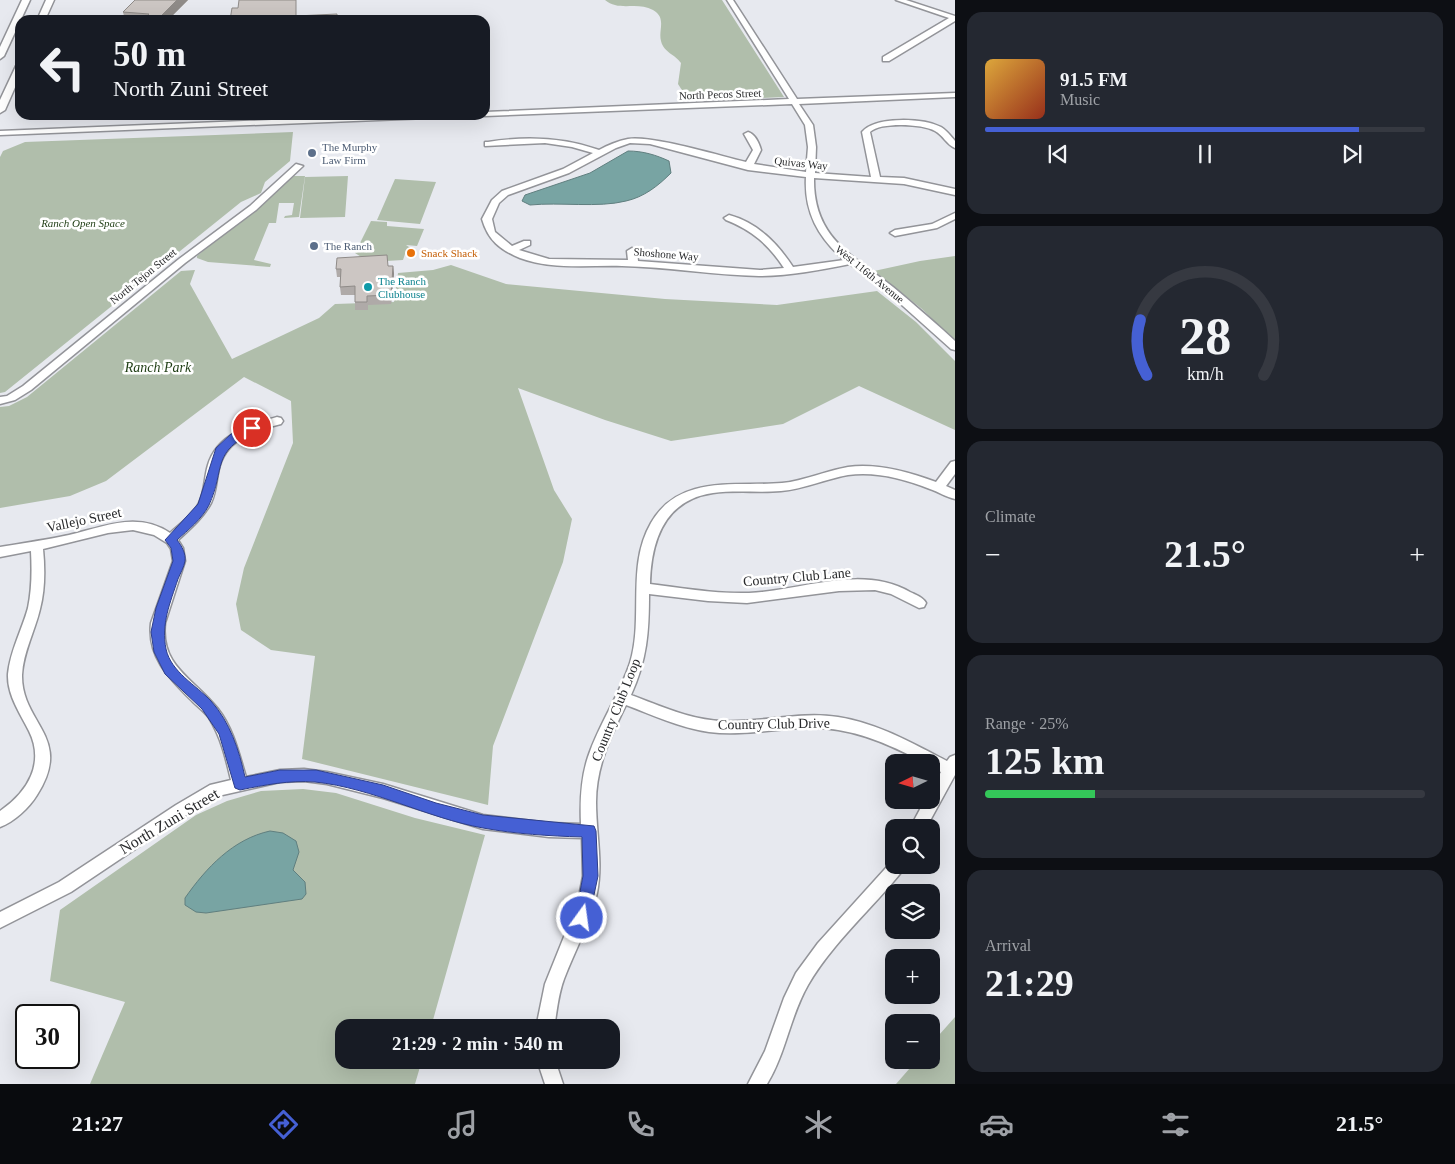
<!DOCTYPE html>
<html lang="en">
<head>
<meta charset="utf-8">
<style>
	body { margin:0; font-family:Georgia,serif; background:#242831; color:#f1f3f6; height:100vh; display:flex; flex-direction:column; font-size:19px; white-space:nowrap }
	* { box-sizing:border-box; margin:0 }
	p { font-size:16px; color:#9ea1a6 }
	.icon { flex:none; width:28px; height:28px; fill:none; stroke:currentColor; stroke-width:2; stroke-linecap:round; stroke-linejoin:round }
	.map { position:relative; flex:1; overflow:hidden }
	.panel { display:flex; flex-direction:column; gap:12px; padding:12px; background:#0d0f14; width:500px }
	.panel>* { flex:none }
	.banner { position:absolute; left:15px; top:15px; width:475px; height:105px; border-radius:15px; box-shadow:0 5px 20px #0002; background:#171b24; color:#f1f3f6; overflow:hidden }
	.needle { width:32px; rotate:265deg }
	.controls { position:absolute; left:885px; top:754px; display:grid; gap:10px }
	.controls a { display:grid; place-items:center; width:55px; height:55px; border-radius:10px; background:#171b24; box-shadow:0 5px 20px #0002; font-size:25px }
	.speed { position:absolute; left:15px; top:1004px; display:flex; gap:10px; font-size:25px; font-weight:700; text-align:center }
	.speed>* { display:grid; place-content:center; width:65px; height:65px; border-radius:50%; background:#171b24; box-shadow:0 5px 20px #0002; line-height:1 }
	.speed .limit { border:2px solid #111; border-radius:8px; background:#fff; color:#111 }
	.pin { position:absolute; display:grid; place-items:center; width:42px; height:42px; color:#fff; margin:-21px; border:2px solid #fff; border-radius:50%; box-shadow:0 1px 5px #0007 }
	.me { position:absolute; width:55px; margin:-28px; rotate:14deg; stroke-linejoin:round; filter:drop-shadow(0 0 4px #0008) }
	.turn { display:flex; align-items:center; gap:18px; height:105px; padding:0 15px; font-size:22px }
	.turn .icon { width:65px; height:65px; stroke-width:2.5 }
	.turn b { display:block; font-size:35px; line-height:42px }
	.big { font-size:38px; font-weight:600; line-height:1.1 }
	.panel .tile { flex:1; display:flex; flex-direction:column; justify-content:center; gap:8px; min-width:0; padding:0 18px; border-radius:15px; background:#242831 }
	.panel .dial { align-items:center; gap:0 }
	.dial svg { height:130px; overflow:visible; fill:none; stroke:#363941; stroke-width:7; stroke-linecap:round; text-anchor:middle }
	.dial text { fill:#f1f3f6; stroke:none }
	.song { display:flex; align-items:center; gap:15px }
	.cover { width:60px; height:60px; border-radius:8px; background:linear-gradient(135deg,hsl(40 70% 55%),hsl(10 70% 35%)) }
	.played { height:5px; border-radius:2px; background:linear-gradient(90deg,#4560d4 85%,#363941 85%) }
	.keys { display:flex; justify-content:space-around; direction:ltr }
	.heat { display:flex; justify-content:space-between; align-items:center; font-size:28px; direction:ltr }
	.charge { height:8px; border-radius:4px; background:linear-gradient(90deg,#34c759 25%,#363941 0) }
	.trip { position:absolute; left:335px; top:1019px; width:285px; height:50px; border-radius:15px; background:#171b24; box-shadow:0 5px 20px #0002; font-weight:600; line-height:50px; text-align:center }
	.dock { display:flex; height:80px; justify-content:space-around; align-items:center; background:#090b0e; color:#9ea1a6 }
	.dock .icon { width:35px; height:35px }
	.dock .current { color:#4560d4 }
	.dock b { font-size:22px; color:#f1f3f6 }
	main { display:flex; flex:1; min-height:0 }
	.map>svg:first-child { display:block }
	.green { fill:#b0beab }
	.water { fill:#78a4a3; stroke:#607f7f }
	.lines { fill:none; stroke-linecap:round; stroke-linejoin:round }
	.minor-casing { stroke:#939499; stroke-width:3 }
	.major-casing { stroke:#939499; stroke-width:3 }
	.minor { fill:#fff; fill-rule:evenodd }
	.major { fill:#fff; fill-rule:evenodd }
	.wall { fill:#afaaa8 }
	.shaded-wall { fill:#8f8b88 }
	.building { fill:#ccc6c3; stroke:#8f8b88 }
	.route { fill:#4560d4; stroke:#2d3e8a }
	.service-dot { fill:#5c6f8a; stroke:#fff; stroke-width:2 }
	.food-dot { fill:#e8710a; stroke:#fff; stroke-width:2 }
	.culture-dot { fill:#0f9aa8; stroke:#fff; stroke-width:2 }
	.labels { text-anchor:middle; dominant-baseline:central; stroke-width:5; stroke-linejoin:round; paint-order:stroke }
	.far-street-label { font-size:11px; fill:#292a2c; stroke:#fff }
	.far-service-label { font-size:11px; fill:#4e5e75; stroke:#fff; text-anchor:start }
	.far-park-label { font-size:11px; font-style:italic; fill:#1d3c12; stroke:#fff }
	.far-food-label { font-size:11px; fill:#c56008; stroke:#fff; text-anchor:start }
	.far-culture-label { font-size:11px; fill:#0d838f; stroke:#fff; text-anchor:start }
	.park-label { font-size:14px; font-style:italic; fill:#1d3c12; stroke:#fff }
	.street-label { font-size:14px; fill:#292a2c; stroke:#fff }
	.near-street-label { font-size:16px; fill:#292a2c; stroke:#fff }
</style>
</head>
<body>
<main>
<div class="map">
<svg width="955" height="1084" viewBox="0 0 955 1084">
	<rect width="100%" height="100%" fill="#e7e9ef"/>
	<path class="green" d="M605 0H722L784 97 689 101 678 84 681 63C675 54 664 53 661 41 658 30 667 18 653 10 637 1 619 12 605 0Z
		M293 132 290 161 265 182 261 193 241 202 5 392 0 393V157L3 151 25 142Z
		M294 176H305L299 217 284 218 285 216 292 215 294 203H279L276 223H269L254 260 271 264 270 267 208 262 197 258V256Z
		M348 176 345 217 300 218 305 177Z
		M395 179 436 182 420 224 377 220Z
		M371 221 387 222V226L424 229 417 246 406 245 412 249 406 251 403 260 369 262 355 253Z
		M955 256V342L922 309 874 271 920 261Z
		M451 265 506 284 665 299 777 305 877 291 916 322 955 361V430L859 386 783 424 671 441 605 420 518 388 554 490 572 519 563 562 493 746 488 805 302 759 315 656 271 650 241 630 236 604 244 568 293 443 291 401 244 377 106 481 70 496 0 508V407L9 406 27 397 181 271 195 270 190 284 232 359 319 318 335 304 394 302 398 273 433 270Z
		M303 789 336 793 415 818 485 835 431 1027 344 1028V1060H422L415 1084H90L125 1002 50 981 60 910 196 815 227 801 261 791Z
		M955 1017V1084H896L917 1060H931V1044Z"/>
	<path class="water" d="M628 151C643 151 656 155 669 161L671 173C658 186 644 197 626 201 599 208 559 202 530 205L522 201 525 195 590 173Z
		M270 831 283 833 296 841 299 852 293 870 305 882 306 894 302 899 206 913 196 912 185 905V898C206 868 233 839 270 831Z"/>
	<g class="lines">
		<g class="minor-casing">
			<path id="minor" d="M727 0H733L797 99 955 93V97L799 104 813 125 816 147 815 173 871 177 862 132C875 116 923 118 941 127 946 130 951 136 955 141V148C947 145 943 135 935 131 922 124 881 122 870 132L880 177 904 178 955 189V195L904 184 814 178C813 238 852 255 893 287 910 301 926 315 943 330L955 341V350L951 349 894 298 850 264C820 270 789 276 759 276 713 275 668 267 622 266 589 265 552 270 520 258 500 250 488 240 482 219L492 200 502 191 563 169 593 153 572 147 545 143 485 146V142H488C526 136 562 137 599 150 608 145 618 141 628 139 652 135 720 156 746 162L753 150 744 134 748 132C755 134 759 143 761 150L754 164 806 172 808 147 805 125 792 104 485 116 482 115H485V112L789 99ZM630 143 650 144 748 170 806 177C804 212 818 237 844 260L793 267C777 243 758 223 729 215L724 218 726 220C752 230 769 245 784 268L760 270 638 261 637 251 632 248 627 251 628 260 549 259 519 250 530 245V241H524L512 246 495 232 492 219 499 203 508 195 569 173 616 148Z
				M896 0H906L955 16V21L889 61H883V57L949 18Z
				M392 115H457L453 117 0 135V131Z
				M296 164 303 166 256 210 185 263 31 390 15 400 0 404V397L7 396 23 386 179 259 250 206Z
				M955 213V219L937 228 895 236 890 233 895 230 932 224Z
				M277 417 281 418 283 421 281 424C257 430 228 438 220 465 216 477 217 491 211 503 203 518 190 529 178 540L183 548 185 561 165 623C160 667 195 679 218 709 233 728 239 754 246 777L280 770 304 769 327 772 383 784 483 815 549 823 581 824C580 801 581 778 588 757 599 724 619 696 630 663 644 618 626 566 651 523 679 474 735 487 782 483 804 481 825 471 848 467 877 463 909 472 936 482L951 462 955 461V474L946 486 955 490V499C946 497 939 492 930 489 905 479 875 471 848 475 825 479 805 489 781 491 759 493 735 490 713 493 664 500 651 541 650 584 682 588 716 594 749 593 801 591 861 564 910 592 916 595 923 597 926 603L924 607 919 608 891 594 875 590 839 591 747 603 708 601 649 594C649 632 647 660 631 695 661 706 690 720 723 721 761 723 799 711 838 717 877 723 912 743 947 761L950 757 955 755V775L926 828H910L925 800H931V790L941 772 931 767V762H923C885 742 848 726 804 728 773 729 741 736 709 732 680 728 653 715 626 705 611 736 596 766 596 802 596 833 603 863 597 893 590 924 575 950 564 979 558 995 557 1011 554 1028H536L545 984 578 902 583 876 582 838 549 837 483 829 383 798 327 784 304 781 280 782 218 796 186 815 71 892 0 928V912L59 882 176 805 210 785 231 780C226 759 221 737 209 718 205 712 198 707 193 702 170 679 147 658 151 623L173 561 171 549 167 543 154 535 133 530 108 533 43 549C45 569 45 590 40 609 35 631 23 652 22 675 21 724 74 737 37 795 29 808 14 822 0 827V811C28 792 45 763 29 731 20 713 7 695 8 674 10 651 22 630 28 608 32 589 32 570 31 551L0 557V547C23 543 46 540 69 535 104 527 137 511 170 533 180 524 193 515 199 503 205 491 204 478 208 465 217 434 249 425 277 417Z
				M894 859V865H905L903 870C872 909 833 942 808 985 790 1016 786 1053 767 1084H748L765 1051 784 998 796 973 818 943Z
				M537 1060H555L563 1084H545Z"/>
		</g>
		<g class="major-casing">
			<path id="major" d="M22 0H30L4 56 0 59V47Z
				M46 0H54L45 20H37Z
				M20 63V76L5 110 0 113V100L16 66Z"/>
		</g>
		<use href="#minor" class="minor"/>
		<use href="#major" class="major"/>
	</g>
	<path class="wall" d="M135 0H188L168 20H125L123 12Z
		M393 266 394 274 391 304 368 305V310H355V295H341L340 287 341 277H337L336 269Z"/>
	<path class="shaded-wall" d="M177 0H188L168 20H157Z
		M393 266 394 274 391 304V295Z"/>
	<path class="building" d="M135 0H177L157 20H143L149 14 123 12Z
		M239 0H296V16L337 14V20H230L232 8H238Z
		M387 255 388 266H393L391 295 367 296V302H355V286L340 287 341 269H336L337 258Z"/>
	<path class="route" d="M252 425 256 426 257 428 256 431C210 452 226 468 209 505 202 519 188 530 177 540 182 546 186 554 185 561 184 567 180 574 178 579 170 603 161 624 166 649 171 672 196 685 211 701 230 722 239 750 245 777L280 770H316L383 785 436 803 483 815 594 826 596 831 598 876 588 923 582 925 577 923 575 918 583 876 582 837C549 836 516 834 483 828 427 818 373 788 315 782 289 780 265 785 240 790L235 788 219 734 202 709 165 674 154 652 151 632 156 608 173 561 171 548 165 540 198 504 216 448 231 434Z"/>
	<g class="service-dot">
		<circle cx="312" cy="153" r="5"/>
		<circle cx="314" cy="246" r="5"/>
	</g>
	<circle class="food-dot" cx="411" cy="253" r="5"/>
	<circle class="culture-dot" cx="368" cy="287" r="5"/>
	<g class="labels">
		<g class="far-street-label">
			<text transform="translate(720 94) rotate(-2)">North Pecos Street</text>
			<text transform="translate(801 163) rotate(6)">Quivas Way</text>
			<text transform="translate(666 254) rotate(5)">Shoshone Way</text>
			<text transform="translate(870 274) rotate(39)">West 116th Avenue</text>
			<text transform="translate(143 276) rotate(-39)">North Tejon Street</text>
		</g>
		<g class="far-service-label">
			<text x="322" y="147">The Murphy<tspan x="322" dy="13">Law Firm</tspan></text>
			<text x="324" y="246">The Ranch</text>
		</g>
		<g class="far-park-label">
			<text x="83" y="223">Ranch Open Space</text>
		</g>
		<g class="far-food-label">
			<text x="421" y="253">Snack Shack</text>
		</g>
		<g class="far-culture-label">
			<text x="378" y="281">The Ranch<tspan x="378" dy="13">Clubhouse</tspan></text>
		</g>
		<g class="park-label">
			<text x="158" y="367">Ranch Park</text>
		</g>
		<g class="street-label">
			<text transform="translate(84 520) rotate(-12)">Vallejo Street</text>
			<text transform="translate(797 577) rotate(-5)">Country Club Lane</text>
			<text transform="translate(616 710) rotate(-68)">Country Club Loop</text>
			<text transform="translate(774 724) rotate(-1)">Country Club Drive</text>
		</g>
		<g class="near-street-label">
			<text transform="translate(169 821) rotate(-31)">North Zuni Street</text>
		</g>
	</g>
</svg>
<div class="controls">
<a><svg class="needle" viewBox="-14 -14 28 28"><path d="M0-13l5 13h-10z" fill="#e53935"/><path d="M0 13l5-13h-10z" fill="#9ea1a6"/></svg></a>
<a><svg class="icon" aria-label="search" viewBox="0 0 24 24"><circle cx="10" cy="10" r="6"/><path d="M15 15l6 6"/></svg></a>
<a><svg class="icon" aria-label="layers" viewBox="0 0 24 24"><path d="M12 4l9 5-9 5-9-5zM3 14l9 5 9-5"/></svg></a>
<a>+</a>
<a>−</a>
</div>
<div class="speed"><div class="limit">30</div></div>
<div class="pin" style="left:252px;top:428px;background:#d93025"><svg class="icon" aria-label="arrive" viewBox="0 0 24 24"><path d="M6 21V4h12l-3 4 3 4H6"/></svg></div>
<svg class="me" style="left:582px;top:918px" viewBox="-20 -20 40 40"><circle r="17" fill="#4560d4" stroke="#fff" stroke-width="3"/><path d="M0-11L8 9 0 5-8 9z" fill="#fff"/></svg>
<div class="trip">21:29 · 2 min · 540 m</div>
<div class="banner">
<div class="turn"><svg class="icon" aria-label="left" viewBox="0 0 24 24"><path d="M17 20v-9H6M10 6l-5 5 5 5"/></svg><div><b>50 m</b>North Zuni Street</div></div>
</div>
</div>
<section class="panel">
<div class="tile">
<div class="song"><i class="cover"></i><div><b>91.5 FM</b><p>Music</p></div></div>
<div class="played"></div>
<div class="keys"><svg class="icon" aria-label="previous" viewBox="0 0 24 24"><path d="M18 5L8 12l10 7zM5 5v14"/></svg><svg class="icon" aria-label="pause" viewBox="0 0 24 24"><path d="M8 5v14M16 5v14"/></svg><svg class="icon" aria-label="next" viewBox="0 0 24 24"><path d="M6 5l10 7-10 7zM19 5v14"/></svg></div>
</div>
<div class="tile dial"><svg viewBox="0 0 100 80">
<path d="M14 69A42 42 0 1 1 86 69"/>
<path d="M14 69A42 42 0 0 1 10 35" stroke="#4560d4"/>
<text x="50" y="56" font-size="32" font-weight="700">28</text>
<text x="50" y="72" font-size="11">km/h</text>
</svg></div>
<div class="tile"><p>Climate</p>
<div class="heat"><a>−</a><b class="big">21.5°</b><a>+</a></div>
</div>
<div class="tile"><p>Range · 25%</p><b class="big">125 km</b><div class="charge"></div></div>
<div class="tile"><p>Arrival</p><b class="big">21:29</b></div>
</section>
</main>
<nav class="dock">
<b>21:27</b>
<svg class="icon current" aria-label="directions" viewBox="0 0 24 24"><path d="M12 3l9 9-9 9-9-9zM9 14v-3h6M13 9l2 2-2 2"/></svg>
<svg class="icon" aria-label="music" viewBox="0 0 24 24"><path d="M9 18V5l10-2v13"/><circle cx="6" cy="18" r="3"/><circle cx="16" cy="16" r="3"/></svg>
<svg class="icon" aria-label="phone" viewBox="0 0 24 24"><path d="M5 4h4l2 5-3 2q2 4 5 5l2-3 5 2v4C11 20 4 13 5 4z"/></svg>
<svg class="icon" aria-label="climate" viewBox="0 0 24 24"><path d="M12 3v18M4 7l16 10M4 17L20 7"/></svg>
<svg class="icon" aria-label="car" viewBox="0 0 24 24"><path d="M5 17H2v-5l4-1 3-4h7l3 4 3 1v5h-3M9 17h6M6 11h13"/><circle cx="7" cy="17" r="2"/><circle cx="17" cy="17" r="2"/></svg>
<svg class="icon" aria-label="filters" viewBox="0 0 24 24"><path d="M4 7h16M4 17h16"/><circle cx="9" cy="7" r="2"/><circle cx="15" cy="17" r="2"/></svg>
<b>21.5°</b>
</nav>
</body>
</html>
